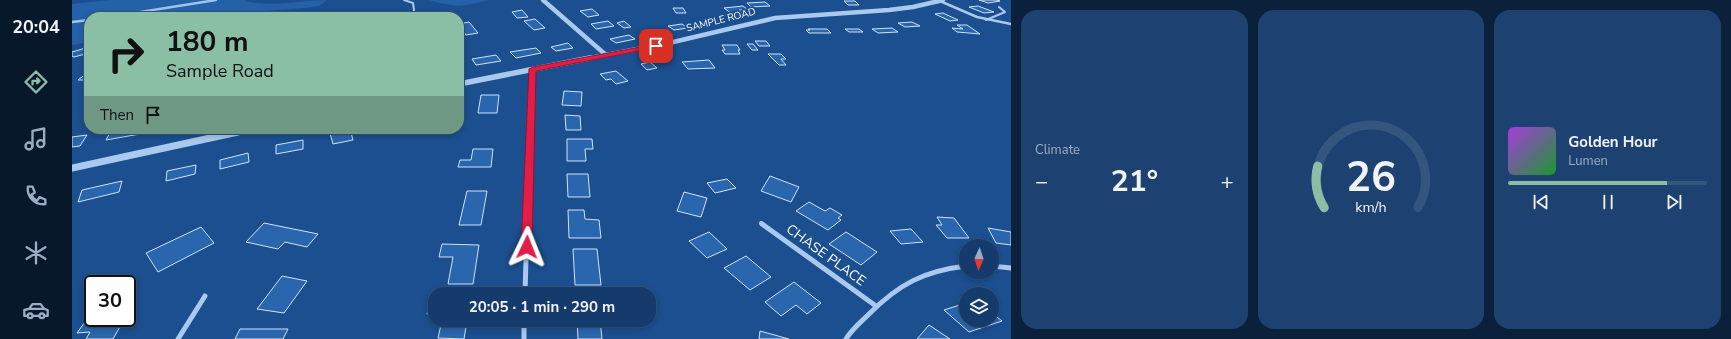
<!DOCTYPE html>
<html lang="en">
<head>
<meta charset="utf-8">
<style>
	body { margin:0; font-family:"Nunito Sans",sans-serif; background:#1d4271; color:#f1f3f6; height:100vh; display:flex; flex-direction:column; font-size:15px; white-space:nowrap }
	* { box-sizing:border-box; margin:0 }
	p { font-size:13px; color:#9dadc1 }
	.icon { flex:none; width:22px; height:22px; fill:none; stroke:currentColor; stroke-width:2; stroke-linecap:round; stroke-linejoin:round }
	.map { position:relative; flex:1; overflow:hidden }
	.details { display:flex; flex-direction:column; gap:10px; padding:10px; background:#0b203b; width:720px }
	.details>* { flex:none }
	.hud { position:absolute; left:12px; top:12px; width:380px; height:122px; border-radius:16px; box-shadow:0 2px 6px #0003,0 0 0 1px #33557e; background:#8abfa5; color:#111; overflow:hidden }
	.needle { width:26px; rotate:183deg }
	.fabs { position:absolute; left:887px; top:239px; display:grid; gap:8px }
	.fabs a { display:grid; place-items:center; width:40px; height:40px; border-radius:50%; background:#143b6b; box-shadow:0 2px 6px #0003,0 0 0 1px #33557e; font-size:20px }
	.speed { position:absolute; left:12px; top:275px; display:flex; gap:8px; font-size:20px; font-weight:700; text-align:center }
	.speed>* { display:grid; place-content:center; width:52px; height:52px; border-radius:50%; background:#143b6b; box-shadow:0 2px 6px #0003,0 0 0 1px #33557e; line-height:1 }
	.speed .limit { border:2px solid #111; border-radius:6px; background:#fff; color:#111 }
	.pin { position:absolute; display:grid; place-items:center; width:34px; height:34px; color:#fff; margin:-17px; border-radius:8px; box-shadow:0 2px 6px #0006 }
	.me { position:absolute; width:44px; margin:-22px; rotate:2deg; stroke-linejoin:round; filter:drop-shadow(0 0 3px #0008) }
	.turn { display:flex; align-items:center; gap:14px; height:84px; padding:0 16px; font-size:18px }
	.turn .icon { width:52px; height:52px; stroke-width:2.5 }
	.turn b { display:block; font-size:28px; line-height:34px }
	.then { display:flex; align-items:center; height:38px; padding:0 16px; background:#0003; gap:8px; font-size:15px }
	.big { font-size:30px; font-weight:700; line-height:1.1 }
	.details .widget { flex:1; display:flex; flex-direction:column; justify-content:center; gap:6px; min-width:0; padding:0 14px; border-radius:16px; background:#1d4271 }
	.details .dial { align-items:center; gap:0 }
	.dial svg { height:104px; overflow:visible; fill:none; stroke:#33557e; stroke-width:7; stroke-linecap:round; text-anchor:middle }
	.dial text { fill:#f1f3f6; stroke:none }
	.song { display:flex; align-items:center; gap:12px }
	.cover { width:48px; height:48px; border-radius:6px; background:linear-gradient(135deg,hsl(280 70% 55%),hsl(130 70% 35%)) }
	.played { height:4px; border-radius:2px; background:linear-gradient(90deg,#8abfa5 80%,#33557e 80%) }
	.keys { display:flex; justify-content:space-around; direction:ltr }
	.heat { display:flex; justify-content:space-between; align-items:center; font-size:22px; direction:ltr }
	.details .tiles { flex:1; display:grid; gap:10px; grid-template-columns:repeat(3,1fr) }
	.trip { position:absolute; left:356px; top:287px; width:228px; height:40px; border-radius:16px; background:#143b6b; box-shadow:0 2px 6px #0003,0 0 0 1px #33557e; font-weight:700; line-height:40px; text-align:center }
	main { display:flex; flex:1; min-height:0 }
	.tab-bar { display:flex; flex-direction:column; width:72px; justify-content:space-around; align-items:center; background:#08182b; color:#9dadc1 }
	.tab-bar .icon { width:28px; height:28px }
	.tab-bar .selected { color:#8abfa5 }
	.tab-bar b { font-size:18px; color:#f1f3f6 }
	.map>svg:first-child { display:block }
	.green { fill:#2461a8 }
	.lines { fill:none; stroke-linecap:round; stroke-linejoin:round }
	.stream { stroke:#9cc4f0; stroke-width:2.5 }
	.building { fill:#2a66ad; stroke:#cfe3fa }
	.service { stroke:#a9c9ee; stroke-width:2 }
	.minor-far3 { stroke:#a9c9ee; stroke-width:2.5 }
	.minor-far2 { stroke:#a9c9ee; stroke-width:3.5 }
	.minor-far1 { stroke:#a9c9ee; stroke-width:4 }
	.minor { stroke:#a9c9ee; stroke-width:5 }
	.tertiary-far2 { stroke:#a9c9ee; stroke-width:4.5 }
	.tertiary-far1 { stroke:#a9c9ee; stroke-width:5.5 }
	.tertiary { stroke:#a9c9ee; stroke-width:7 }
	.route { fill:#e11d48; stroke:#92132f }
	.labels { text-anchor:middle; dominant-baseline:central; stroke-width:4; stroke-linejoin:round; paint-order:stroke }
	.far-street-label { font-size:10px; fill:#fff; stroke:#1b4f8f }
	.near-street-label { font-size:14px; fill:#fff; stroke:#1b4f8f }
</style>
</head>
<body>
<main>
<nav class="tab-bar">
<b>20:04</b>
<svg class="icon selected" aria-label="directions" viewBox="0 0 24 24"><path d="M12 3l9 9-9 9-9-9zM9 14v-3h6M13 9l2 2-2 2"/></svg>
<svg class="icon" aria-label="music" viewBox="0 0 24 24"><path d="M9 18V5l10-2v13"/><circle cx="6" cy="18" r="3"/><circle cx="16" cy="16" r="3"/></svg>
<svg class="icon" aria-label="phone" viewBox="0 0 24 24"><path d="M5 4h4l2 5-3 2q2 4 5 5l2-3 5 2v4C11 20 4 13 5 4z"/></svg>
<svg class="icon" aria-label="climate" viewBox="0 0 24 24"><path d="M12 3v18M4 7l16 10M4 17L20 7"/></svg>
<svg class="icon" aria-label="car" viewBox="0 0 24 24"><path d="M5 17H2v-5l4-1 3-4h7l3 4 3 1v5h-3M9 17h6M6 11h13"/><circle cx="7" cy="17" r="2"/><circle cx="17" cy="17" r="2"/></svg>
</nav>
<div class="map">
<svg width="939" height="339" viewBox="0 0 939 339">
	<rect width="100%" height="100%" fill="#1b4f8f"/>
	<path class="green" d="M37 0H174L173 1C200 8 228 0 255 0L247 6 233 8 142 15 133 17H17V42L0 45V4Z
		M357 0H417C389 7 385 8 357 0Z"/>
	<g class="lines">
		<path class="stream" d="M37 17 144 0
			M0 22 17 20"/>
	</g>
	<path class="building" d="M907 0H924L928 1 916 3Z
		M772 1H783L787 5H776Z
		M693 2 698 6 679 7 675 3Z
		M671 6 676 10H667L671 14H660L652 8Z
		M906 6 922 12 912 13 897 7Z
		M601 8H611L614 13H604Z
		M520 9 527 15 516 17 508 11Z
		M450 10 456 17 445 18 440 12Z
		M272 13V15L280 14 279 17H260L261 14Z
		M299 13H320L319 17H297Z
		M871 13 886 20 878 21 863 14Z
		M463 19 473 28 462 30 452 21Z
		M536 21 542 26 524 29 519 24Z
		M552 21 559 27 552 28 545 23Z
		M397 22 406 33 394 35 388 28H387V24Z
		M840 22 848 26 833 27 826 23Z
		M610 24 616 28 602 30 596 26Z
		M885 25H895L908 34 885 32 880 28 891 29Z
		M820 28 826 32 806 33 800 29Z
		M736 29H755L759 33H737L734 30H738Z
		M773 29H787L791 32H777Z
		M557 35 563 39 544 43 538 39Z
		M683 41H694L698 46H687Z
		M496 43 501 48 484 51 479 47Z
		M675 44H681L686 50H680Z
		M650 45H665L668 50H666L668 54H653L650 50H653Z
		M17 47V53L2 57 0 56V52Z
		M464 48 469 53 444 58 438 52Z
		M696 54H709L714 59H709L714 65H707Z
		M424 55 429 61 404 65 400 59Z
		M637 60 643 68 616 69 610 62Z
		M578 62 585 68 575 70 569 64Z
		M544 71 556 81 544 84 539 79 534 80 528 74Z
		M17 72V80H6L15 73Z
		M492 91 510 92 509 106 490 105Z
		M409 95H427L425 113H406Z
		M493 115 508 116 509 130H494Z
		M40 129H70L68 134 34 140Z
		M278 129 281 140 261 144 258 133Z
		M305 129H326L307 134Z
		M15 135 8 146 0 147V137Z
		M495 139H520L521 149H513L514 161H495Z
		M231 140V149L204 154V145Z
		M401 149H421L419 167H386L388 160H399Z
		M176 153 177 162 148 169V160Z
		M124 165 123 174 94 181 95 171Z
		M495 174H516L518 197H496Z
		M698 176 727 187 719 202 689 191Z
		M655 179 664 188 643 193 635 183Z
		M50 181 47 192 6 202 10 190Z
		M395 191H415L409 225H387Z
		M612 192 635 198 629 217 605 211Z
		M737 202 753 211 758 208 770 215 766 218 769 220 756 230 724 211Z
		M496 210H512L513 219 527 220 529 238H497Z
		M865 217 882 218 897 238H875L864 225H870Z
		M192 223 246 234 235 247 213 242 206 249 174 242Z
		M129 227 142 243 86 272 74 253Z
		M916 228 939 232V245L924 243Z
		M839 229 851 242 829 244 818 231Z
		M637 232 655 249 635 258 617 241Z
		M774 232 805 252 789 265 757 244Z
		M370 244 407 245 401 284H376L381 257H367Z
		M501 249H525L529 285H503Z
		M674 256 699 277 678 290 652 268Z
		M210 276 235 281 212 313 185 309Z
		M722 282 749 303 735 314 724 305 709 316 693 302Z
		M360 296H363V314H355Z
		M894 303V320H920V313L930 321 897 332 872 310Z
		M23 318H53L41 339H14L18 332 5 333 15 319Z
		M370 320H395L392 339 366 338Z
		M505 320H528L530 339H506Z
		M857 325 878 339H845Z
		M168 329H216L211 339H163Z
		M688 331 717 339H687Z"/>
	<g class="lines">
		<path class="service" d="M332 0 341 3 342 10 340 17
			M914 20 933 12 927 7"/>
		<path class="minor-far3" d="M868 1 905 17 939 24"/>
		<path class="minor-far2" d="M459 133 461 69"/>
		<path class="minor-far1" d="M689 223 692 225
			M455 225 459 132"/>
		<path class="minor" d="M690 224 804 306
			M920 266 939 268
			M453 294 455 224
			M452 320V339
			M106 339 133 296
			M774 339C780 329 789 322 797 314 827 284 852 271 894 266"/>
		<path class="tertiary-far2" d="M471 0 534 55
			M513 59 597 43 703 18 817 10 841 7 871 0"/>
		<path class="tertiary-far1" d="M387 84 518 58
			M162 133 179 129"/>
		<path class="tertiary" d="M0 168 166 132"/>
	</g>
	<path class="route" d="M584 44H587V47L464 71 460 247 459 250H451L449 247 457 69 461 67Z"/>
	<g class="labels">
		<g class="far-street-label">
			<text transform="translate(649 20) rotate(-14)">SAMPLE ROAD</text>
		</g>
		<g class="near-street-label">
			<text transform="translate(754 255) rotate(36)">CHASE PLACE</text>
		</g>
	</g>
</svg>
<div class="fabs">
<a><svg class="needle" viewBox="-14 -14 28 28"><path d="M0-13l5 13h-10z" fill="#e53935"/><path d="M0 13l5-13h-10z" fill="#9dadc1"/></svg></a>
<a><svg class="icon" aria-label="layers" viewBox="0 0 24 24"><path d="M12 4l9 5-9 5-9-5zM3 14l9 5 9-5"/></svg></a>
</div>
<div class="speed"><div class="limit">30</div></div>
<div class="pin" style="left:584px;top:46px;background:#d93025"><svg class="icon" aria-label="arrive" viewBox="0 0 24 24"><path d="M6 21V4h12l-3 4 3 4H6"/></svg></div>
<svg class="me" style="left:455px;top:247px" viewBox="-20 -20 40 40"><path d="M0-17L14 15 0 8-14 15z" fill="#e11d48" stroke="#fff" stroke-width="4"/></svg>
<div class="trip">20:05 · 1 min · 290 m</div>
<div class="hud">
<div class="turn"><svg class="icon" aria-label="right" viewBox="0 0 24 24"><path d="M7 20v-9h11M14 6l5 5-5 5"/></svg><div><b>180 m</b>Sample Road</div></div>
<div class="then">Then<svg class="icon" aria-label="arrive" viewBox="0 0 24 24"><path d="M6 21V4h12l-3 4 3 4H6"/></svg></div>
</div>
</div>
<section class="details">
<div class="tiles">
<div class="widget"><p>Climate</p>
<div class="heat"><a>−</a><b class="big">21°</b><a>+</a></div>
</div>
<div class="widget dial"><svg viewBox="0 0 100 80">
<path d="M14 69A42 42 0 1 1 86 69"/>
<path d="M14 69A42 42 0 0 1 9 37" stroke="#8abfa5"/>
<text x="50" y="56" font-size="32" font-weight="700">26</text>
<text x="50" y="72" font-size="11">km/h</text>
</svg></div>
<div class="widget">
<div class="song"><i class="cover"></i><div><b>Golden Hour</b><p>Lumen</p></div></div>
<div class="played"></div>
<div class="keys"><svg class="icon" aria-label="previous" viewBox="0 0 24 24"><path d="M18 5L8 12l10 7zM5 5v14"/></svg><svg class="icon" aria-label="pause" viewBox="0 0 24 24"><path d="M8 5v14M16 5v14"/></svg><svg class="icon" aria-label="next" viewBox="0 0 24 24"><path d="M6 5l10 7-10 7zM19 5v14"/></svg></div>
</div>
</div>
</section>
</main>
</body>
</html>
